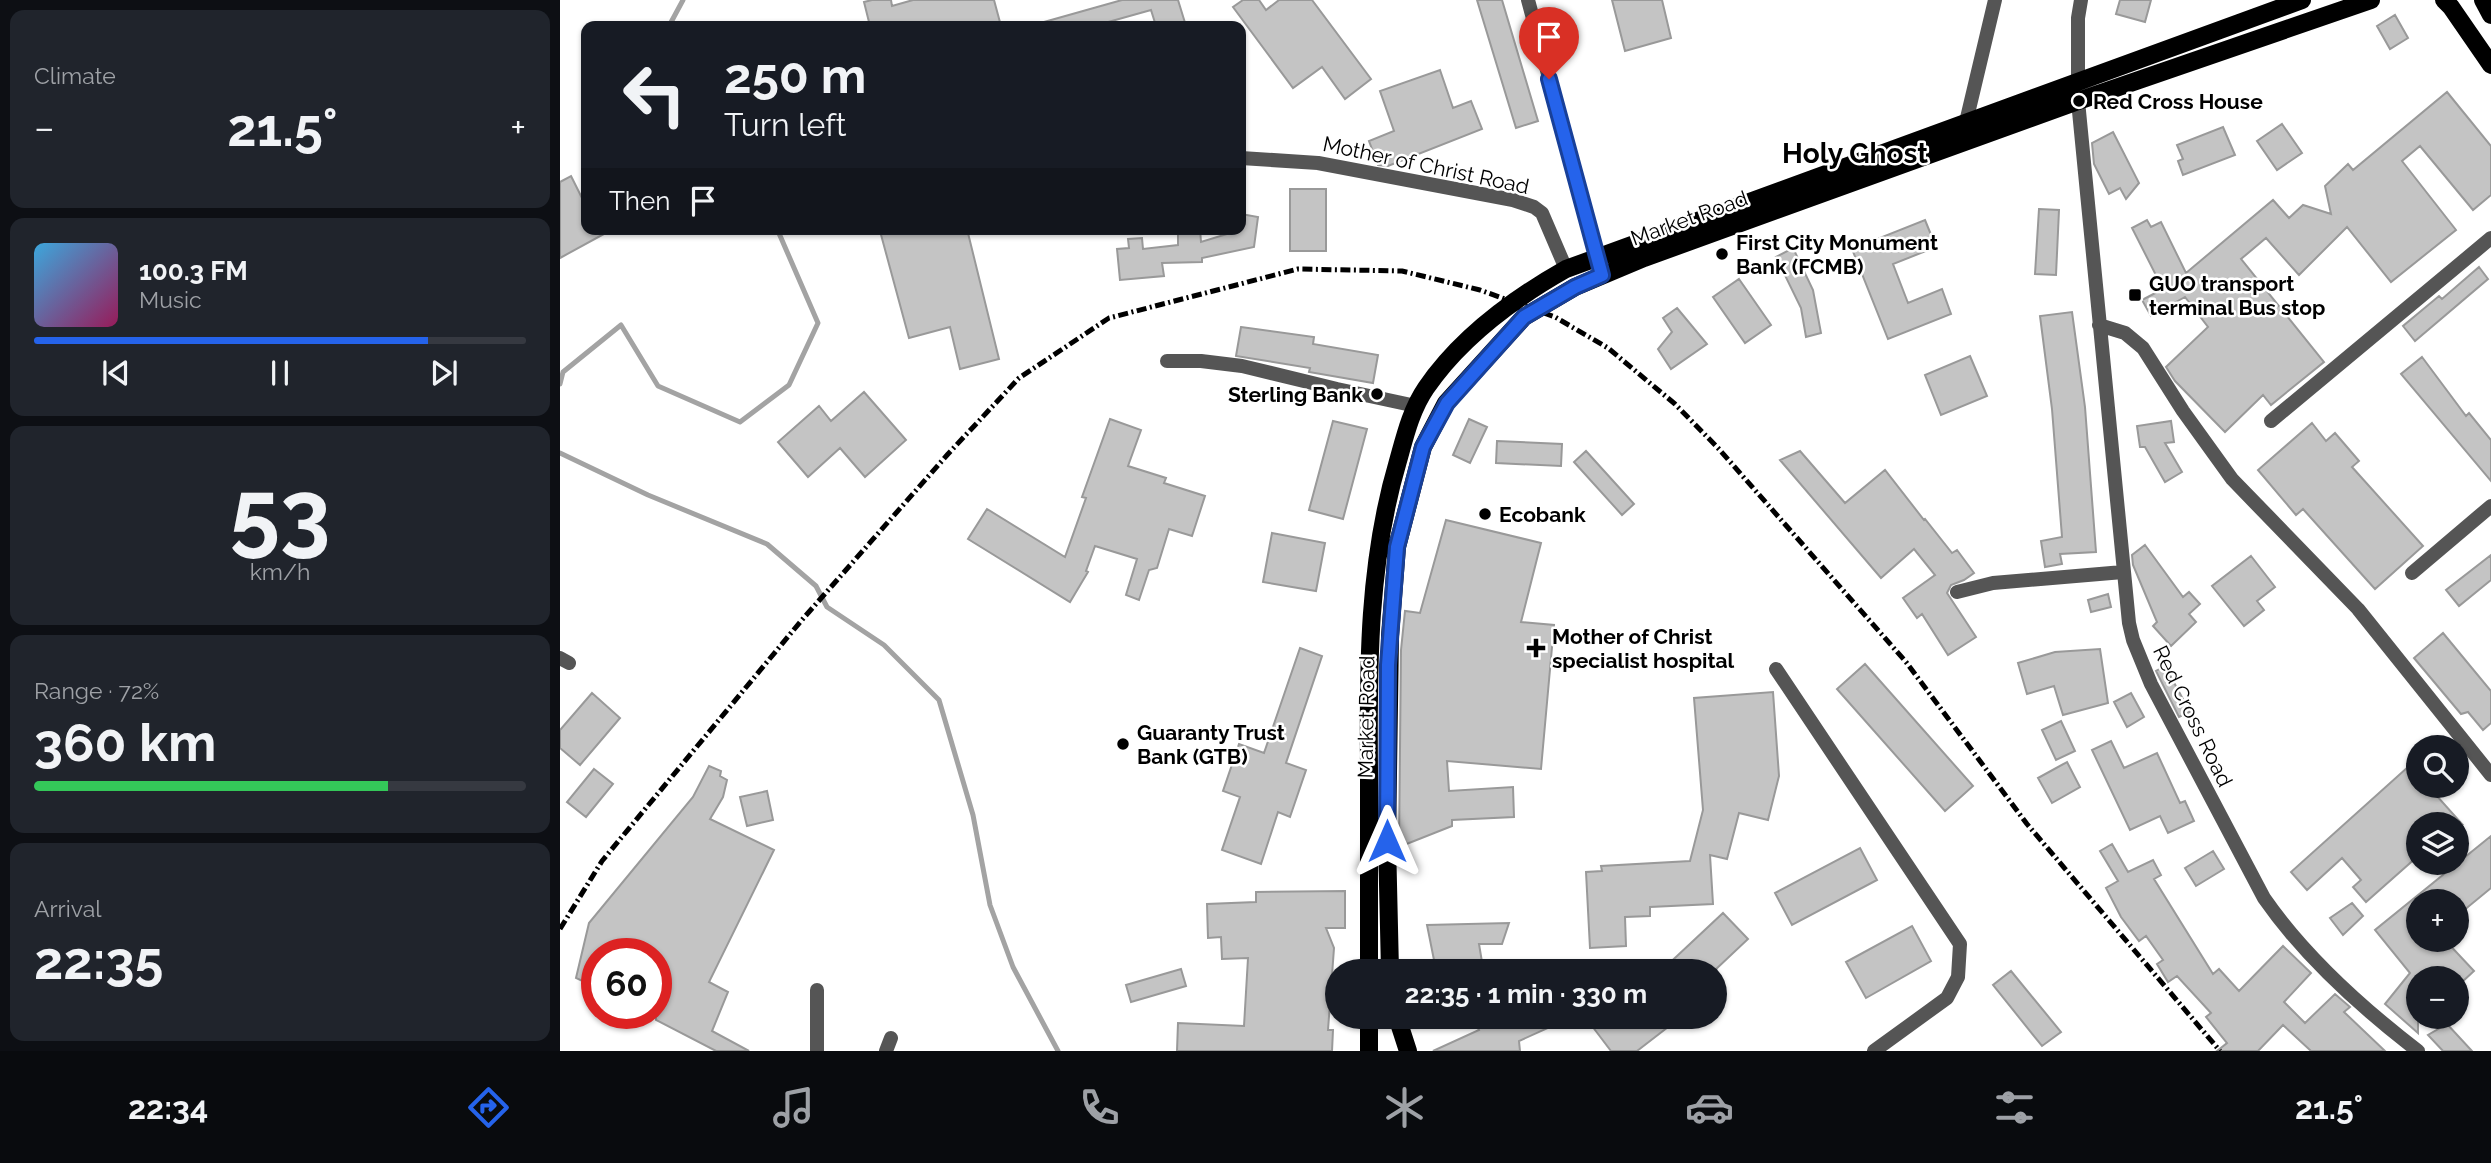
<!DOCTYPE html>
<html lang="en">
<head>
<meta charset="utf-8">
<style>
	body { margin:0; font-family:Raleway,sans-serif; background:#20242c; color:#f1f3f6; height:100vh; display:flex; flex-direction:column; font-size:26px; white-space:nowrap }
	* { box-sizing:border-box; margin:0 }
	p { font-size:23px; color:#9ea1a6 }
	.icon { flex:none; width:38px; height:38px; fill:none; stroke:currentColor; stroke-width:2; stroke-linecap:round; stroke-linejoin:round }
	.map { position:relative; flex:1; overflow:hidden }
	.details { display:flex; flex-direction:column; gap:10px; padding:10px; background:#0d0f14; width:560px }
	.details>* { flex:none }
	.guide { position:absolute; left:21px; top:21px; width:665px; height:214px; border-radius:14px; box-shadow:0 2px 5px #0004; background:#171b24; color:#f1f3f6; overflow:hidden }
	.buttons { position:absolute; left:1846px; top:735px; display:grid; gap:14px }
	.buttons a { display:grid; place-items:center; width:63px; height:63px; border-radius:50%; background:#171b24; box-shadow:0 2px 5px #0004; font-size:35px }
	.speed { position:absolute; left:21px; top:938px; display:flex; gap:14px; font-size:35px; font-weight:700; text-align:center }
	.speed>* { display:grid; place-content:center; width:91px; height:91px; border-radius:50%; background:#171b24; box-shadow:0 2px 5px #0004; line-height:1 }
	.speed .limit { border:10px solid #d22; background:#fff; color:#111 }
	.pin { position:absolute; display:grid; place-items:center; width:60px; height:60px; color:#fff; margin:-72px -30px; border-radius:50% 50% 50% 0; rotate:-45deg; box-shadow:0 0 7px #0007 }
	.pin .icon { rotate:45deg }
	.me { position:absolute; width:77px; margin:-38px; rotate:0deg; stroke-linejoin:round; filter:drop-shadow(0 0 5px #0008) }
	.turn { display:flex; align-items:center; gap:24px; height:147px; padding:0 28px; font-size:32px }
	.turn .icon { width:91px; height:91px; stroke-width:2.5 }
	.turn b { display:block; font-size:49px; line-height:60px }
	.then { display:flex; align-items:center; height:66px; padding:0 28px; background:#0003; gap:14px; font-size:26px }
	.big { font-size:52px; font-weight:700; line-height:1.1 }
	.details .tile { flex:1; display:flex; flex-direction:column; justify-content:center; gap:10px; min-width:0; padding:0 24px; border-radius:14px; background:#20242c }
	.details .dial { align-items:center; gap:0 }
	.dial b { font-size:91px; line-height:1 }
	.song { display:flex; align-items:center; gap:21px }
	.cover { width:84px; height:84px; border-radius:10px; background:linear-gradient(135deg,hsl(200 70% 55%),hsl(330 70% 35%)) }
	.played { height:7px; border-radius:4px; background:linear-gradient(90deg,#2563eb 80%,#363941 80%) }
	.keys { display:flex; justify-content:space-around; direction:ltr }
	.heat { display:flex; justify-content:space-between; align-items:center; font-size:38px; direction:ltr }
	.charge { height:10px; border-radius:5px; background:linear-gradient(90deg,#34c759 72%,#363941 0) }
	.trip { position:absolute; left:765px; top:959px; width:402px; height:70px; border-radius:35px; background:#171b24; box-shadow:0 2px 5px #0004; font-weight:700; line-height:70px; text-align:center }
	.tabs { display:flex; height:112px; justify-content:space-around; align-items:center; background:#090b0e; color:#9ea1a6 }
	.tabs .icon { width:49px; height:49px }
	.tabs .on { color:#2563eb }
	.tabs b { font-size:32px; color:#f1f3f6 }
	main { display:flex; flex:1; min-height:0 }
	.map>svg:first-child { display:block }
	.lines { fill:none; stroke-linecap:round; stroke-linejoin:round }
	.stream { stroke:#a3a3a3; stroke-width:5 }
	.building { fill:#c4c4c4; stroke:#999; stroke-width:2 }
	.minor { stroke:#555; stroke-width:14 }
	.tertiary { stroke:#555; stroke-width:14 }
	.primary { stroke:#000; stroke-width:18 }
	.rail { stroke:#000; stroke-width:5; stroke-dasharray:10 3.5 2 3.5; stroke-linecap:butt }
	.route-casing { stroke:#184099; stroke-width:18 }
	.route { stroke:#2563eb; stroke-width:12 }
	.poi-dot { fill:#000; stroke:#fff; stroke-width:2.5 }
	.labels { text-anchor:middle; dominant-baseline:central; stroke-width:5; stroke-linejoin:round; paint-order:stroke }
	.poi-label { font-size:21px; font-weight:bold; fill:#000; stroke:#fff; text-anchor:start }
	.street-label { font-size:21px; fill:#000; stroke:#fff }
	.district-label { font-size:28px; font-weight:bold; fill:#000; stroke:#fff }
</style>
</head>
<body>
<main>
<section class="details">
<div class="tile"><p>Climate</p>
<div class="heat"><a>−</a><b class="big">21.5°</b><a>+</a></div>
</div>
<div class="tile">
<div class="song"><i class="cover"></i><div><b>100.3 FM</b><p>Music</p></div></div>
<div class="played"></div>
<div class="keys"><svg class="icon" aria-label="previous" viewBox="0 0 24 24"><path d="M18 5L8 12l10 7zM5 5v14"/></svg><svg class="icon" aria-label="pause" viewBox="0 0 24 24"><path d="M8 5v14M16 5v14"/></svg><svg class="icon" aria-label="next" viewBox="0 0 24 24"><path d="M6 5l10 7-10 7zM19 5v14"/></svg></div>
</div>
<div class="tile dial"><b>53</b><p>km/h</p></div>
<div class="tile"><p>Range · 72%</p><b class="big">360 km</b><div class="charge"></div></div>
<div class="tile"><p>Arrival</p><b class="big">22:35</b></div>
</section>
<div class="map">
<svg width="1931" height="1051" viewBox="0 0 1931 1051">
	<rect width="100%" height="100%" fill="#fff"/>
	<g class="lines">
		<path class="stream" d="M109 26 123 0
			M0 384 3 372 61 325 98 386 180 422 229 385 258 323 218 231 212 229
			M0 453 88 495 207 544 256 586 267 607 324 645 379 700 413 815 430 905 453 967 498 1051"/>
	</g>
	<path class="building" d="M312 0H331L332 6 353 0H434L441 26H310L304 2Z
		M562 0H618L626 26H596L591 10 534 26H485L484 22Z
		M683 0H699L706 10 719 0H752L811 79 785 99 762 67 733 88 673 7Z
		M917 0H942L978 121 956 128Z
		M1052 0H1102L1111 38 1065 51Z
		M1560 0H1591L1585 22 1556 14Z
		M1835 15 1848 38 1830 49 1817 26Z
		M880 70 893 108 911 101 922 129 828 166 818 165 809 141 834 131 820 91Z
		M1887 92 1931 146V195L1913 210 1860 146 1842 161 1896 230 1831 282 1787 227 1739 275 1706 238 1681 259 1764 362 1711 405 1703 395 1665 432 1615 381 1606 367 1648 327 1625 297 1591 316 1582 300 1603 289 1572 228 1587 220 1591 227 1601 222 1626 273 1713 200 1729 218 1743 205 1771 214 1765 186 1788 164 1793 170Z
		M1722 124 1742 153 1717 170 1697 141Z
		M1663 127 1675 155 1623 175 1618 161 1623 159 1617 145Z
		M1553 132 1579 183 1566 199 1560 188 1549 194 1534 164 1532 143Z
		M11 176 26 206V229H53L0 258V182Z
		M730 189H766V251H730Z
		M1479 209 1499 210 1496 275 1475 274Z
		M681 214 698 217 694 247 642 258V262L602 263 604 276 560 280 557 249 569 248 568 239 582 238 583 249 618 245V229H640L641 242 667 234V229H681Z
		M1365 220 1376 247 1333 264 1348 303 1382 289 1391 314 1328 339 1292 249Z
		M327 229H407L439 359 400 369 390 327 349 338 320 231Z
		M1233 248 1253 290 1261 333 1246 337 1241 308 1216 257Z
		M1919 267 1928 279 1855 341 1843 326 1879 296 1882 299Z
		M1179 279 1211 325 1185 343 1153 297Z
		M1117 308 1147 344 1111 369 1098 349 1112 332 1103 318Z
		M1512 312 1525 407 1536 552 1500 554 1502 564 1485 567 1481 541 1502 537 1492 409 1480 316Z
		M681 327 754 337 753 344 818 355 813 383 749 372 750 368 676 356Z
		M1410 356 1427 396 1381 415 1365 375Z
		M1862 357 1906 416 1909 413 1931 440V481L1841 374Z
		M304 392 346 440 305 477 280 448 248 477 218 442 259 406 271 421Z
		M550 419 581 430 568 466 606 478 604 483 645 496 632 536 609 529 597 568 589 570 579 600 566 595 577 559 535 546 526 571 528 572 510 602 408 539 427 509 505 557 526 498 522 497Z
		M909 419 927 427 910 463 893 455Z
		M773 421 807 429 783 519 749 510Z
		M1611 421 1614 442 1605 443 1622 472 1605 482 1585 447H1580L1577 426Z
		M1752 423 1766 441 1775 433 1799 461 1792 467 1863 546 1815 589 1743 509 1736 515 1698 470Z
		M937 441 1002 444 1001 466 936 463Z
		M1026 451 1074 504 1062 515 1014 462Z
		M1240 451 1285 503 1325 470 1364 520 1365 519 1392 553 1397 550 1414 573 1404 580 1391 585 1387 593 1416 637 1388 655 1362 614 1357 618 1343 598 1375 575 1354 549 1321 578 1220 460Z
		M886 520 981 543 961 622 994 625 981 769 887 761 889 791 953 787 954 817 892 820V826L839 847 841 650 845 611 860 613Z
		M712 533 765 543 756 591 703 582Z
		M1585 545 1623 597 1629 592 1640 604 1629 614 1636 622 1611 646 1593 626 1597 622 1573 565 1572 555Z
		M1931 555V580L1899 606 1886 590Z
		M1691 556 1715 587 1697 601 1704 610 1684 626 1652 586Z
		M1548 594 1551 607 1531 612 1528 600Z
		M1883 633 1931 691V723L1923 730 1908 712 1901 714 1854 658Z
		M740 648 762 656 726 763 746 770 730 817 718 812 701 864 662 850 680 797 663 791 679 744 704 753Z
		M1540 649 1548 703 1503 715 1494 686 1467 694 1458 663 1495 652Z
		M1305 664 1413 786 1385 811 1277 689Z
		M1605 666 1630 712 1619 717 1596 671Z
		M1213 692 1219 776 1208 820 1179 813 1167 859 1150 855 1153 904 1090 907V916L1065 917 1066 946 1030 948 1026 872 1042 871 1041 866 1130 861 1143 810 1134 698Z
		M32 693 60 718 20 765 0 748V730Z
		M1571 693 1584 717 1567 727 1554 702Z
		M1501 721 1515 751 1496 760 1482 730Z
		M1551 741 1564 768 1597 753 1620 803 1625 801 1634 821 1608 833 1600 816 1570 830 1532 750Z
		M1858 758V786H1868L1902 824H1858V856L1806 902 1793 887 1801 880 1782 858 1747 890 1731 872Z
		M1507 762 1520 787 1492 803 1478 778Z
		M149 766 161 771 160 776 167 780 163 797 150 819 214 850 149 982 168 992 152 1031 189 1051H156L96 1020V954H37V988L16 978 29 923 133 797Z
		M34 769 53 784 26 817 7 802Z
		M207 791 213 820 187 826 180 797Z
		M1931 836V888L1897 916V901H1858V940H1885L1914 971 1902 982 1900 978H1858V1033L1825 1004 1850 973 1815 930Z
		M1552 844 1568 872 1593 860 1601 875 1594 879 1653 974 1659 969 1679 991 1723 946 1751 973 1724 1002 1745 1023 1775 994 1790 1007 1784 1012 1825 1051H1751L1723 1025 1698 1051H1657L1667 1043 1646 1017 1651 1013 1617 976 1608 982 1597 964 1603 960 1586 936 1579 941 1561 917 1546 888 1558 881 1540 851Z
		M1300 848 1317 880 1232 925 1215 893Z
		M1653 851 1664 869 1636 886 1625 868Z
		M785 891V928H766L774 948 768 1030H773L772 1051H617L618 1023 684 1026 688 958 662 959 661 937 648 938 647 904 696 902V892Z
		M1792 903 1803 916 1783 935 1770 918Z
		M1163 913 1188 939 1154 971H1101Z
		M949 923 942 944H919L922 962 876 970 867 925Z
		M1352 926 1371 961 1306 998 1286 962Z
		M621 969 626 986 571 1002 566 985Z
		M1451 971 1501 1032 1482 1046 1433 985Z
		M913 1017H1012L959 1041 960 1051H873L919 1030Z
		M1043 1017H1121L1077 1051H1051L1032 1026Z
		M1887 1024 1912 1051H1883L1868 1035Z"/>
	<g class="lines">
		<path class="minor" d="M968 0 1040 267
			M1518 101 1569 623 1573 640 1591 684 1704 898C1745 957 1802 1008 1858 1051
			M1406 122 1435 0
			M681 158 758 163 953 200 974 207 982 213 1006 269
			M1539 325 1565 333 1583 348 1623 411 1672 479 1798 609 1931 775
			M607 361H641L682 366 777 389 856 406
			M1711 421 1931 238
			M1852 573 1931 506
			M1397 592 1433 583 1563 572
			M0 658 9 663
			M1216 669 1400 944 1398 977 1387 998 1314 1051
			M257 990V1051
			M326 1051 331 1038"/>
		<path class="tertiary" d="M1518 81V18L1521 0"/>
		<path class="primary" d="M1884 0 1891 7 1931 65
			M1923 0 1931 15
			M809 971C809 904 809 837 809 770 808 667 808 562 838 461 845 436 851 410 866 388 901 337 953 299 1006 269L1742 0
			M830 971 827 841 830 636 837 547 863 447 886 403 964 317 1015 287 1084 258 1518 101 1811 0
			M809 1017V1051
			M837 1017 848 1051"/>
		<path class="rail" d="M0 929 42 861 241 621 388 454 459 378 549 318 738 269 842 271 920 290 995 317 1048 348 1115 404 1158 448 1346 662 1467 824 1660 1051"/>
	</g>
	<g class="lines">
		<g class="route-casing">
			<path id="route" d="M827 841 828 665 837 547 863 447 887 403 964 317 1015 287 1042 275 989 79"/>
		</g>
		<use href="#route" class="route"/>
	</g>
	<g class="poi-dot">
		<circle cx="1519" cy="101" r="7"/>
		<circle cx="1162" cy="254" r="7"/>
		<rect x="1568" y="288" width="14" height="14" rx="3.5"/>
		<circle cx="817" cy="394" r="7"/>
		<circle cx="925" cy="514" r="7"/>
		<path d="M972.5 637.5h7v7h7v7h-7v7h-7v-7h-7v-7h7z"/>
		<circle cx="563" cy="744" r="7"/>
	</g>
	<g class="labels">
		<g class="poi-label">
			<text x="1533" y="101">Red Cross House</text>
			<text x="1176" y="242">First City Monument<tspan x="1176" dy="24">Bank (FCMB)</tspan></text>
			<text x="1589" y="283">GUO transport<tspan x="1589" dy="24">terminal Bus stop</tspan></text>
			<text x="803" y="394" text-anchor="end">Sterling Bank</text>
			<text x="939" y="514">Ecobank</text>
			<text x="992" y="636">Mother of Christ<tspan x="992" dy="24">specialist hospital</tspan></text>
			<text x="577" y="732">Guaranty Trust<tspan x="577" dy="24">Bank (GTB)</tspan></text>
		</g>
		<g class="street-label">
			<text transform="translate(866 165) rotate(12)">Mother of Christ Road</text>
			<text transform="translate(1129 218) rotate(-20)">Market Road</text>
			<text transform="translate(1633 716) rotate(64)">Red Cross Road</text>
			<text transform="translate(806 717) rotate(-89)">Market Road</text>
		</g>
		<g class="district-label">
			<text x="1295" y="153">Holy Ghost</text>
		</g>
	</g>
</svg>
<div class="buttons">
<a><svg class="icon" aria-label="search" viewBox="0 0 24 24"><circle cx="10" cy="10" r="6"/><path d="M15 15l6 6"/></svg></a>
<a><svg class="icon" aria-label="layers" viewBox="0 0 24 24"><path d="M12 4l9 5-9 5-9-5zM3 14l9 5 9-5"/></svg></a>
<a>+</a>
<a>−</a>
</div>
<div class="speed"><div class="limit">60</div></div>
<div class="pin" style="left:989px;top:79px;background:#d93025"><svg class="icon" aria-label="arrive" viewBox="0 0 24 24"><path d="M6 21V4h12l-3 4 3 4H6"/></svg></div>
<svg class="me" style="left:827px;top:841px" viewBox="-20 -20 40 40"><path d="M0-17L14 15 0 8-14 15z" fill="#2563eb" stroke="#fff" stroke-width="4"/></svg>
<div class="trip">22:35 · 1 min · 330 m</div>
<div class="guide">
<div class="turn"><svg class="icon" aria-label="left" viewBox="0 0 24 24"><path d="M17 20v-9H6M10 6l-5 5 5 5"/></svg><div><b>250 m</b>Turn left</div></div>
<div class="then">Then<svg class="icon" aria-label="arrive" viewBox="0 0 24 24"><path d="M6 21V4h12l-3 4 3 4H6"/></svg></div>
</div>
</div>
</main>
<nav class="tabs">
<b>22:34</b>
<svg class="icon on" aria-label="directions" viewBox="0 0 24 24"><path d="M12 3l9 9-9 9-9-9zM9 14v-3h6M13 9l2 2-2 2"/></svg>
<svg class="icon" aria-label="music" viewBox="0 0 24 24"><path d="M9 18V5l10-2v13"/><circle cx="6" cy="18" r="3"/><circle cx="16" cy="16" r="3"/></svg>
<svg class="icon" aria-label="phone" viewBox="0 0 24 24"><path d="M5 4h4l2 5-3 2q2 4 5 5l2-3 5 2v4C11 20 4 13 5 4z"/></svg>
<svg class="icon" aria-label="climate" viewBox="0 0 24 24"><path d="M12 3v18M4 7l16 10M4 17L20 7"/></svg>
<svg class="icon" aria-label="car" viewBox="0 0 24 24"><path d="M5 17H2v-5l4-1 3-4h7l3 4 3 1v5h-3M9 17h6M6 11h13"/><circle cx="7" cy="17" r="2"/><circle cx="17" cy="17" r="2"/></svg>
<svg class="icon" aria-label="filters" viewBox="0 0 24 24"><path d="M4 7h16M4 17h16"/><circle cx="9" cy="7" r="2"/><circle cx="15" cy="17" r="2"/></svg>
<b>21.5°</b>
</nav>
</body>
</html>
